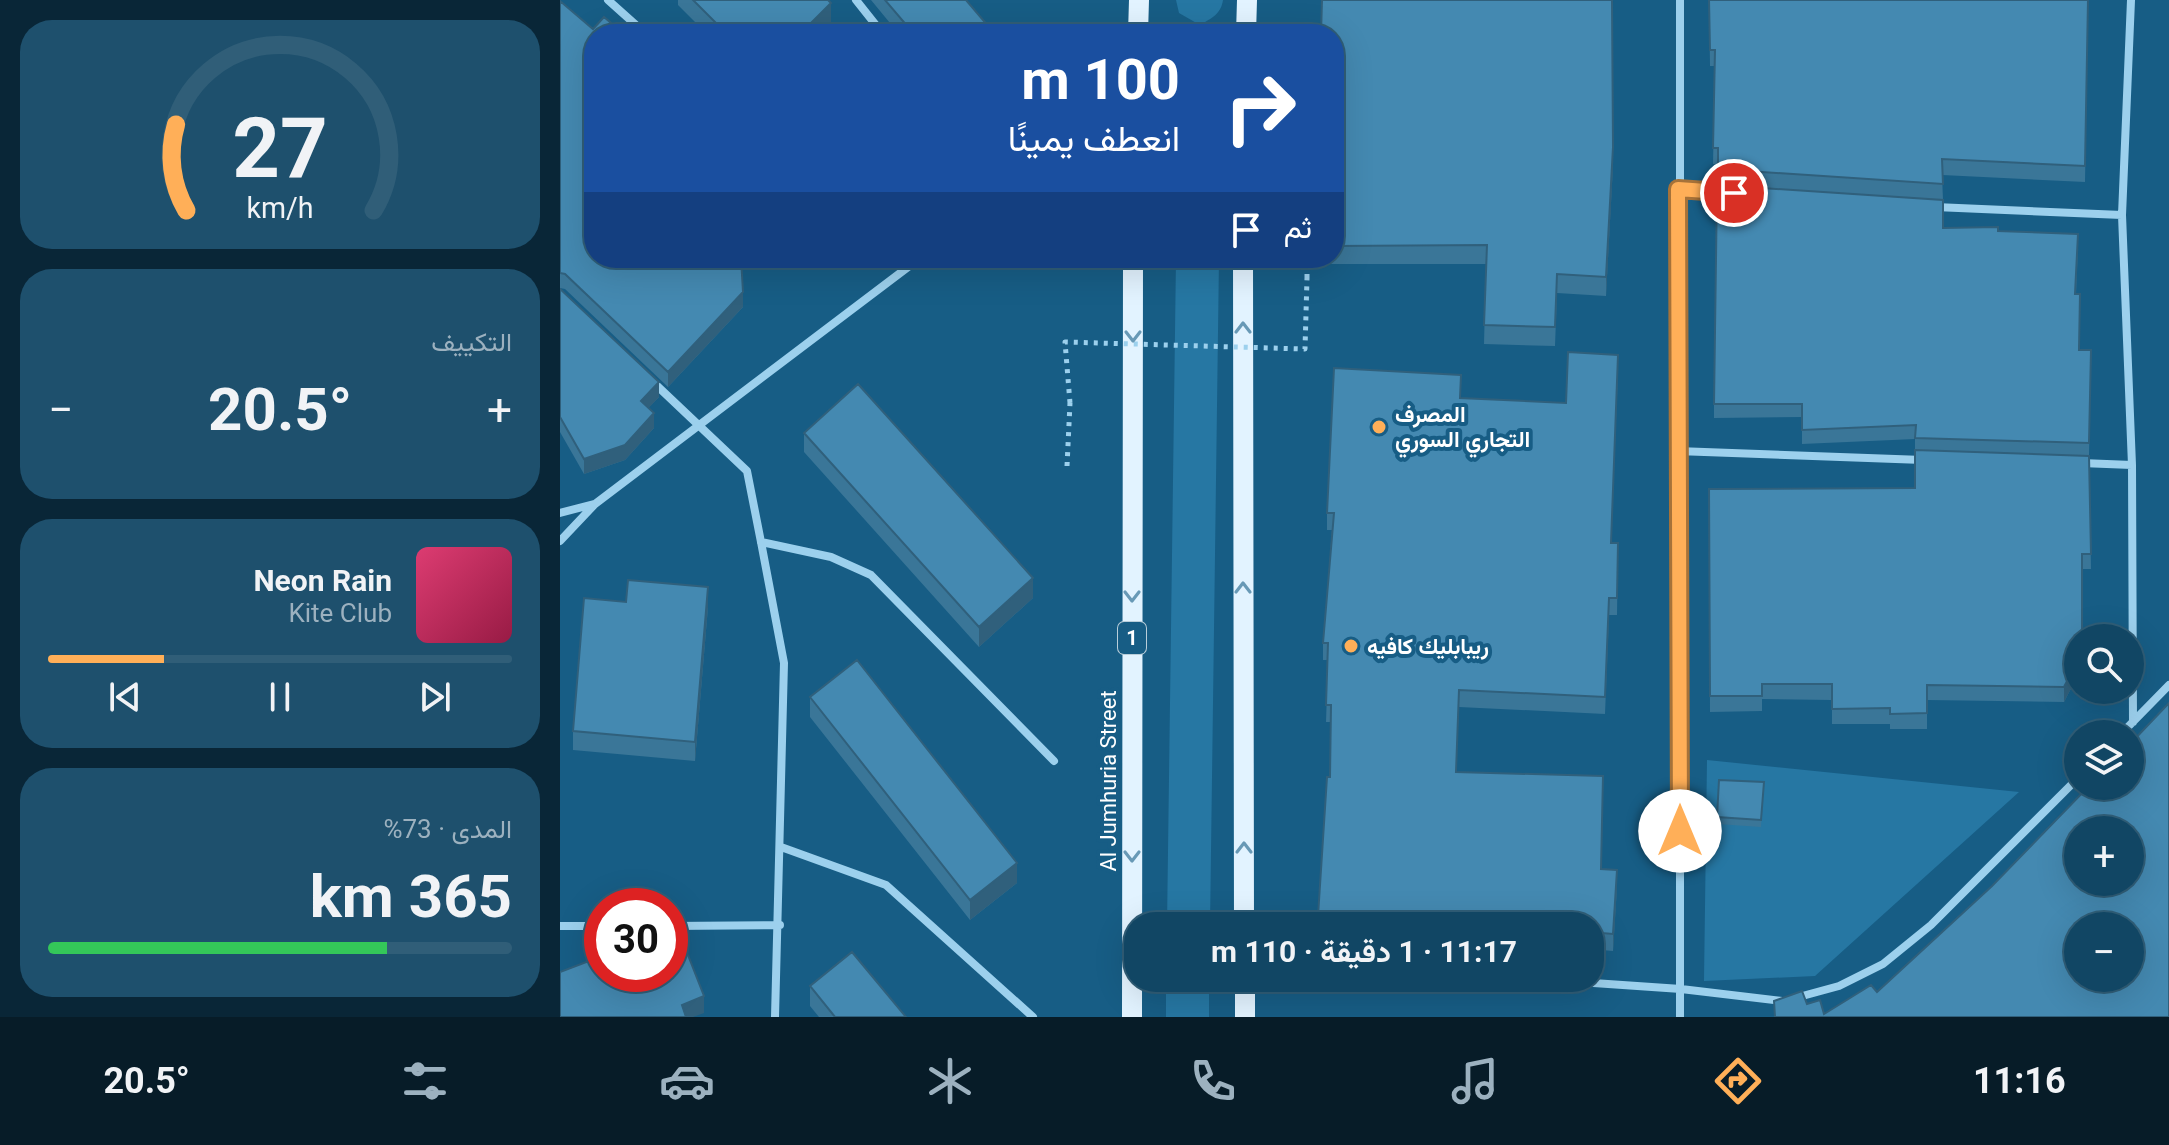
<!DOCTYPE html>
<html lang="ar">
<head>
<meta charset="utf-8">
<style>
	body { margin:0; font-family:Roboto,Vazirmatn,sans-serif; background:#1e506d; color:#f1f3f6; direction:rtl; height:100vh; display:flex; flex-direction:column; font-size:30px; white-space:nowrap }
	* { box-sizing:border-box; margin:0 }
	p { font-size:26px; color:#9cb1bf }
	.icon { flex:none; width:44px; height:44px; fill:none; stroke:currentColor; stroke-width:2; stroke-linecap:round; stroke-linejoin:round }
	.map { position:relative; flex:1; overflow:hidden; direction:ltr }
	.side { display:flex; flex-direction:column; gap:20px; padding:20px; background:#092637; width:560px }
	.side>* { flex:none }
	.banner { position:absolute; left:24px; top:24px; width:760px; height:244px; border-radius:32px; box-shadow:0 8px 32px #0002,0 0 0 2px #305e78; direction:rtl; background:#1a4fa0; color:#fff; overflow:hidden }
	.buttons { position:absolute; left:1504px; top:624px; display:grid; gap:16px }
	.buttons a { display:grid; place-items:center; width:80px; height:80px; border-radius:50%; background:#114664; box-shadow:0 8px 32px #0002,0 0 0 2px #305e78; font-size:40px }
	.speed { position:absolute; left:24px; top:888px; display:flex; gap:16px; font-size:40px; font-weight:700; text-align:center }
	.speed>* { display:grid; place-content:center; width:104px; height:104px; border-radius:50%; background:#114664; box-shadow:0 8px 32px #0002,0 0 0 2px #305e78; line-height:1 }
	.speed .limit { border:12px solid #d22; background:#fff; color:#111 }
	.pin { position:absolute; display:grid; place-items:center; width:68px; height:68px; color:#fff; margin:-34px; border:4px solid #fff; border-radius:50%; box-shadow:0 2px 8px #0007 }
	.me { position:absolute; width:88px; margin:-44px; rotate:0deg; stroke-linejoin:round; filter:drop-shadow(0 0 6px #0008) }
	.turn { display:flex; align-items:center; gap:28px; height:168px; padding:0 32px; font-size:36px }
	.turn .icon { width:104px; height:104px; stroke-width:2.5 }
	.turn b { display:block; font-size:56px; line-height:68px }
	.then { display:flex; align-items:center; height:76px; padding:0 32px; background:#0003; gap:16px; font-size:30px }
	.big { font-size:60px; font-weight:700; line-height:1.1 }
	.side .card { flex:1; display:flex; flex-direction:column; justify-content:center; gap:12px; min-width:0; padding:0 28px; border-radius:32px; background:#1e506d }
	.side .dial { align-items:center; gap:0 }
	.dial svg { height:208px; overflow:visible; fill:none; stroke:#305e78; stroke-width:7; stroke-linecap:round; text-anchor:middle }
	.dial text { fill:#f1f3f6; stroke:none }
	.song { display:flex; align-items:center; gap:24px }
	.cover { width:96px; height:96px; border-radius:12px; background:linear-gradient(135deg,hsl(340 70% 55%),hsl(340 70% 35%)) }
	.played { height:8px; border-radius:4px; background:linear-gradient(90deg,#ffaf58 25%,#305e78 25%) }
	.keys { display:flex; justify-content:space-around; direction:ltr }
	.heat { display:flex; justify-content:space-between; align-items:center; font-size:44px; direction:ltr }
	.charge { height:12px; border-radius:6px; background:linear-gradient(90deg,#34c759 73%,#305e78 0) }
	.trip { position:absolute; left:564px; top:912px; width:480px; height:80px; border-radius:32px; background:#114664; box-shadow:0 8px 32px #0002,0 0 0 2px #305e78; font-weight:700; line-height:80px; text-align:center; direction:rtl }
	.tabs { display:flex; height:128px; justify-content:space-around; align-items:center; background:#071c28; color:#9cb1bf }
	.tabs .icon { width:56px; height:56px }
	.tabs .current { color:#ffaf58 }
	.tabs b { font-size:36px; color:#f1f3f6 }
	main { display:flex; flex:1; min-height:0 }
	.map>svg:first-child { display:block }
	.green { fill:#2677a3 }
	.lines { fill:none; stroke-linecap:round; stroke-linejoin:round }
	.path { stroke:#9cd0ed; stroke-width:5; stroke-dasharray:4 6; stroke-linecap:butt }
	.minor { stroke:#9cd0ed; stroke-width:8 }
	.primary { stroke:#e2f3ff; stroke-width:20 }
	.path-bridge { stroke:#9cd0ed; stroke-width:5; stroke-dasharray:4 6; stroke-linecap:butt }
	.wall { fill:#3a7698 }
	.shaded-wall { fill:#30607c }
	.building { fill:#4489b1; stroke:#30607c; stroke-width:2; fill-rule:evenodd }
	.oneway { stroke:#6899b6 }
	.route-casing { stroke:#a67239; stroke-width:20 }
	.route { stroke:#ffaf58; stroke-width:14 }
	.poi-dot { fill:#ffaf58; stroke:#175d85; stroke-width:3 }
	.labels { text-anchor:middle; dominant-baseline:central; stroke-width:8; stroke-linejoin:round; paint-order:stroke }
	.shield { fill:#175d85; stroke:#b9ceda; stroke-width:2 }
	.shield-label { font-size:20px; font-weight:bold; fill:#fff }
	.poi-label { font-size:22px; font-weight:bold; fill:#fff; stroke:#175d85; text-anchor:start }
	.street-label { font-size:22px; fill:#fff; stroke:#175d85 }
</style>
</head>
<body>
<main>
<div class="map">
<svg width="1609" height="1017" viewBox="0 0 1609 1017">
	<rect width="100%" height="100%" fill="#175d85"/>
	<path class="green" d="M616 0H663C661 14 652 18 640 25L619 13Z
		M616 258H659L650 926H607Z
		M1147 760 1459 792 1255 976 1144 981Z
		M606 978H649V1017H606Z"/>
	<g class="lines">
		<path class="path" d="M747 278V258
			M507 466 510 403"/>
		<path class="minor" d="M48 0 86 34
			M296 0 323 34
			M1120 0V1017
			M1571 0 1562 215 1572 465 1573 722
			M1118 189 1166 193
			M1375 207 1562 215
			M93 382 187 471 201 542 224 663 215 1017
			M1117 451 1363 460
			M1521 463 1572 465
			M0 513 34 504
			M0 541 35 504 360 258
			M201 542 271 557 311 575 494 761
			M1561 734 1609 685
			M221 847 326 885 473 1017
			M0 926H42
			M110 926 220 925
			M960 978 1121 989 1222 1001
			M1235 998 1279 986 1323 964 1371 925 1518 778"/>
		<path class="primary" d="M578 34 579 0
			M686 34 687 0
			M683 258 684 926
			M685 978V1017
			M572 1017 573 258"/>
		<path class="path-bridge" d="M510 403 505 342 745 349 747 278"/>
	</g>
	<path class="wall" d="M118 0H268L271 23 260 34H147L118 5Z
		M311 0H406L435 34H339Z
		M1149 0H1528L1525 182 1382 175 1383 200 1158 185V164H1153L1155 66H1150Z
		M0 1 183 307 108 387 5 289 0 288Z
		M774 34 1053 166 1046 296 997 293 995 346 924 344 926 264H767V258H774Z
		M1383 228 1438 231 1518 247 1516 294 1519 350H1531L1529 457 1531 569H1522L1518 638V675L1504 702 1367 700V729H1330V724H1272V700L1202 699V711L1150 712 1149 489 1355 488V439L1242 444V417L1154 418V404Z
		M0 289 99 397 88 408 94 428 65 460 24 474 0 432Z
		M1058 372 1051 543H1058L1057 615H1049L1045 714 899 707 896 772 1041 869 1057 887 1053 951 1030 949V926H758L770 777 771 722H766L768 660H763V643L772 530H767V513L900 398 1006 403Z
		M244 433 473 598 419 647 244 452Z
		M66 602 148 607 135 761 13 750V731Z
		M250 697 457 883 410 920 250 717Z
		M1159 780 1204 782 1201 827 1157 824Z
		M250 986 346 1017H259L250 1006Z"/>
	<path class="shaded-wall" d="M271 3V23L260 34H240Z
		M1053 147V166L1046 296V277Z
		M183 292V307L108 387V372Z
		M99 382V397L81 416V401Z
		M94 413V428L65 460 24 474V459Z
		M473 578V598L419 647V627Z
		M148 587V607L135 761V742Z
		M1518 660V675L1504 702V687Z
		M457 863V883L410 920V900Z
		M1057 870V887L1053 951V934Z
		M144 996V1013L133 1017H122V1005Z"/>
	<path class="building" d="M133 0H268L271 3 240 34H167Z
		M325 0H406L435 34H354Z
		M762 0H1052L1053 147 1046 277 997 274 995 327 924 325 927 245 774 246V34H761Z
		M1149 0H1528L1525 166 1382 159 1383 184 1158 169V148H1153L1155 50H1150Z
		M0 1 33 29 44 17 64 34H34V258H181L183 292 108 372 5 274 0 273Z
		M1157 185 1383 200V228L1438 227V231L1518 234 1515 294H1520L1519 350H1531L1529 443 1355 438 1356 425 1242 430V404H1154Z
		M0 289 99 382 81 401 94 413 65 445 24 459 0 417Z
		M1008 352 1058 355 1051 543H1058L1057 598H1049L1045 697 899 690 896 772 1043 776 1041 869 1057 870 1053 934 1030 932V926H926L758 916 767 777H770L771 705H766L768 643H763L774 513H767L774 368 901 375 900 398 1006 403Z
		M298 384 473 578 419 627 244 433Z
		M1355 450 1529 456 1531 554H1522V638H1518V660L1504 687 1367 685V713L1330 714V708L1272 709V684H1202V696H1150L1149 489 1355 488Z
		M68 580 148 587 135 742 13 731 24 598 66 602Z
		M297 660 457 863 410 900 250 697Z
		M1609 703V1017H1215L1214 1001 1242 991 1247 1004 1260 1000 1264 1014 1311 985 1317 992 1432 886 1529 786H1570V744ZM1518 830H1570V882H1518ZM1518 926H1570V978H1518Z
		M1159 780 1204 782 1201 820 1157 817Z
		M117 927 144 996 122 1005 126 1017H0V972L42 956V974H110V930Z
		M292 952 346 1017H275L250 986Z"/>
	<defs><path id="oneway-chevron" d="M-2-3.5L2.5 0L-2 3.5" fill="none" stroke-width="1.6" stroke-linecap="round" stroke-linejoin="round" transform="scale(2)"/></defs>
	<g class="oneway">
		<use href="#oneway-chevron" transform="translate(683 328) rotate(-90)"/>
		<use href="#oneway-chevron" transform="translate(573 336) rotate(90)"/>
		<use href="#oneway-chevron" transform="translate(683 588) rotate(-90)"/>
		<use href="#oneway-chevron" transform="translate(572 596) rotate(90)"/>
		<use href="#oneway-chevron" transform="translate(684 848) rotate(-90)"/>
		<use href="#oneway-chevron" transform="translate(572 856) rotate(90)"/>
	</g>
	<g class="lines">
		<g class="route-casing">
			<path id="route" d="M1120 831 1118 189 1174 193"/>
		</g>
		<use href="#route" class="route"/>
	</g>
	<g class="poi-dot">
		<circle cx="819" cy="427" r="8"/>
		<circle cx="791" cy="646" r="8"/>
	</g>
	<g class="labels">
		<rect class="shield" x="558" y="622" width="28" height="32" rx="6"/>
		<g class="shield-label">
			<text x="572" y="638">1</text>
		</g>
		<g class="poi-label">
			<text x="835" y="414">المصرف<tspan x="835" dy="25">التجاري السوري</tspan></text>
			<text x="807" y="646">ريبابليك كافيه</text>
		</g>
		<g class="street-label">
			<text transform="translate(548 781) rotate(-90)">Al Jumhuria Street</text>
		</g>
	</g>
</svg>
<div class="buttons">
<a><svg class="icon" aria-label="search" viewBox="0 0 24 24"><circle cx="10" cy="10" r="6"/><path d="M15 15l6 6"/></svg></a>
<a><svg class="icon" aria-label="layers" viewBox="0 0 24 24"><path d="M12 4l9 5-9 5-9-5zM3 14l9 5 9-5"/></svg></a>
<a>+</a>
<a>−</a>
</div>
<div class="speed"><div class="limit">30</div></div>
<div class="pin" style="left:1174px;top:193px;background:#d93025"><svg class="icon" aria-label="arrive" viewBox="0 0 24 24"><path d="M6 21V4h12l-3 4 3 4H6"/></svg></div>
<svg class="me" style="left:1120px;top:831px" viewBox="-20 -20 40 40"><circle r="19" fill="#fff"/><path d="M0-13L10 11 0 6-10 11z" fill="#ffaf58"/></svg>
<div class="trip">11:17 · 1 دقيقة · 110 m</div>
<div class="banner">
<div class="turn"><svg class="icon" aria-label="right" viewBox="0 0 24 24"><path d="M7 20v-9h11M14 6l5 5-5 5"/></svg><div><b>100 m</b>انعطف يمينًا</div></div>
<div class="then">ثم<svg class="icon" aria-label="arrive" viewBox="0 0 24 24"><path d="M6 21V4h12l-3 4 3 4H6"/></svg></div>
</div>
</div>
<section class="side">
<div class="card dial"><svg viewBox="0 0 100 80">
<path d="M14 69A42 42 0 1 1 86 69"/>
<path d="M14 69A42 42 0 0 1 10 36" stroke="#ffaf58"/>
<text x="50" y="56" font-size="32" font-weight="700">27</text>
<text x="50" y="72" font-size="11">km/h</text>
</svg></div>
<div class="card"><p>التكييف</p>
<div class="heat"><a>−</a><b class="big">20.5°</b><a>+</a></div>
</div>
<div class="card">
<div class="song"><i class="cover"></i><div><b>Neon Rain</b><p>Kite Club</p></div></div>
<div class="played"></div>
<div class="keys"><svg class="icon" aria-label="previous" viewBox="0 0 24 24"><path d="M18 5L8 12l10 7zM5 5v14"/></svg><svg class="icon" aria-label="pause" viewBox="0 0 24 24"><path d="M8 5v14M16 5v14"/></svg><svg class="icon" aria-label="next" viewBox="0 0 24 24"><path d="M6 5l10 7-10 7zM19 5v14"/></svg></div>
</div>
<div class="card"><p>المدى · 73%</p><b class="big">365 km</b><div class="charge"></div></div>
</section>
</main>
<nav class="tabs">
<b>11:16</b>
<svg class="icon current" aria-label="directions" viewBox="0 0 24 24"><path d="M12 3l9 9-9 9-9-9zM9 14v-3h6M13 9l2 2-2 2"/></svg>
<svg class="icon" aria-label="music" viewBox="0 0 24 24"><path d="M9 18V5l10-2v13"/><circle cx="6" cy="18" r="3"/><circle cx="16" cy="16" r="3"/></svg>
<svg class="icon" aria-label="phone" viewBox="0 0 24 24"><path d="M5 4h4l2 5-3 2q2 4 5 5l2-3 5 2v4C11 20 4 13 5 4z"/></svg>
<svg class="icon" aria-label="climate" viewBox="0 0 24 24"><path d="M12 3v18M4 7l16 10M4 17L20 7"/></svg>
<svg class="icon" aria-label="car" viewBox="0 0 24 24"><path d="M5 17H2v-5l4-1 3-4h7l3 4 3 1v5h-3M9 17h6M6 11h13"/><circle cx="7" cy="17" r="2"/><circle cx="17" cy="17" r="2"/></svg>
<svg class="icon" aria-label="filters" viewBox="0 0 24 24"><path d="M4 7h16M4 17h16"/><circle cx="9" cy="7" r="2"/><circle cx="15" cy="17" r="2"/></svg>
<b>20.5°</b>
</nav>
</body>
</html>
